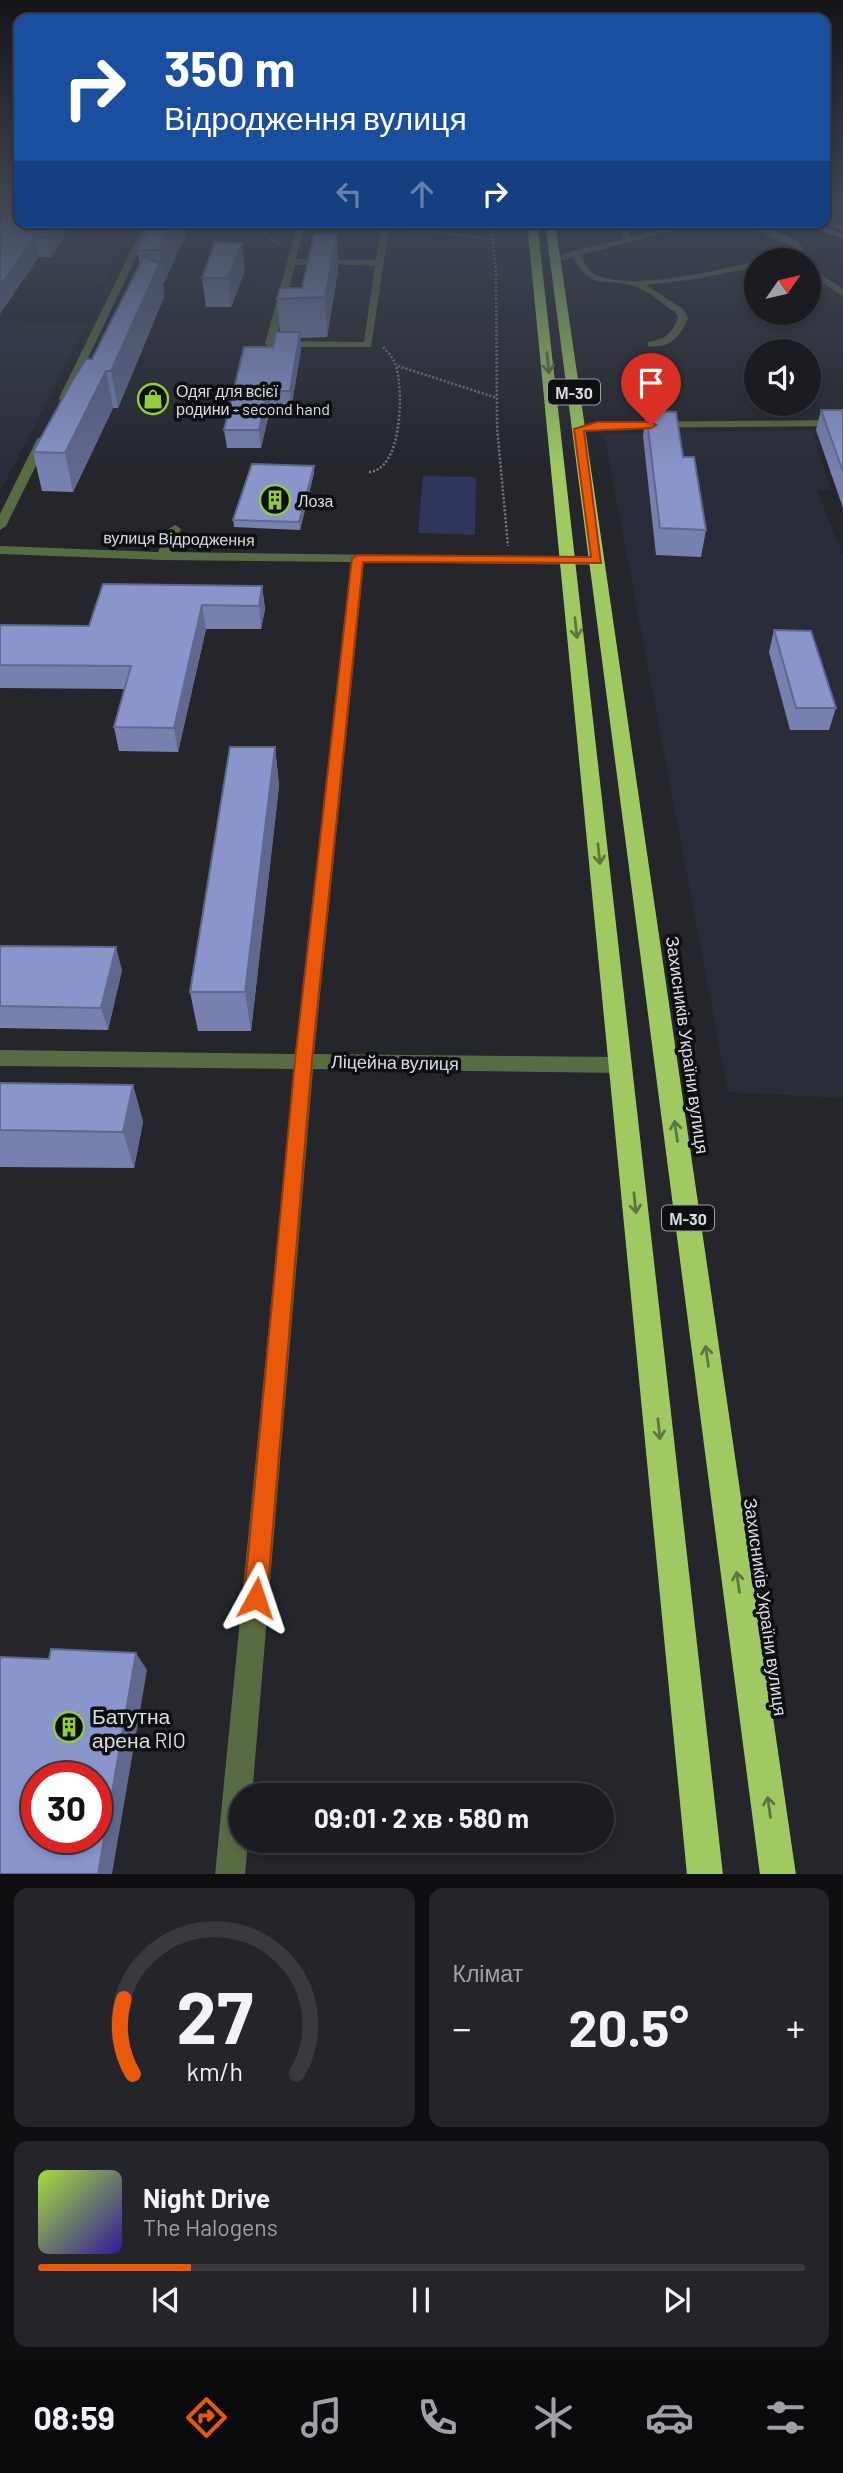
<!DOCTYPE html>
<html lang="uk">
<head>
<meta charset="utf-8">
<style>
	body { margin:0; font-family:Barlow,sans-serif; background:#24252a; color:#f1f3f6; height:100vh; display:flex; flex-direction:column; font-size:26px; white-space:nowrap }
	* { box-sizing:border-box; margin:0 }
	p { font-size:23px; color:#a0a1a5 }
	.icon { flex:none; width:38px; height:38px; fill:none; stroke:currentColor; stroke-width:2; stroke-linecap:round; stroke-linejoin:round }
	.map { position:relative; height:1874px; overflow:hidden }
	.side { display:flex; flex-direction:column; gap:14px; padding:14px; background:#0f0f12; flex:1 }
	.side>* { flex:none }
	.hud { position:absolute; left:14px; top:14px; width:816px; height:214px; border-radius:14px; box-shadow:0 4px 10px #0003,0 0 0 2px #393a3f; background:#1a4fa0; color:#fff; overflow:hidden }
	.needle { width:46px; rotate:56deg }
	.fabs { position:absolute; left:744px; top:248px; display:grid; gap:14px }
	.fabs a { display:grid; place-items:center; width:77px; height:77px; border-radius:50%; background:#1b1c21; box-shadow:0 4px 10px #0003,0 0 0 2px #393a3f; font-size:35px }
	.speed { position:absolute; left:21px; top:1762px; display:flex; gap:14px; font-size:35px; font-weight:700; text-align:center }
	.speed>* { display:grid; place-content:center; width:91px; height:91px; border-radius:50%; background:#1b1c21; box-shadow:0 4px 10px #0003,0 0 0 2px #393a3f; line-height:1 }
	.speed .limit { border:10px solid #d22; background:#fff; color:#111 }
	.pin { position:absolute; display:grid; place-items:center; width:60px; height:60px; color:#fff; margin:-72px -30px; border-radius:50% 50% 50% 0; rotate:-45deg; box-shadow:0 0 7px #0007 }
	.pin .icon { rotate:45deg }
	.me { position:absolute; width:77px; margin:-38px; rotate:5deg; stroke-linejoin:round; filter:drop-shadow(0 0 5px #0008) }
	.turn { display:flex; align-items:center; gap:24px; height:147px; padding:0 35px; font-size:32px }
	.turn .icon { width:91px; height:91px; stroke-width:2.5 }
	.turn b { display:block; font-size:49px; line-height:60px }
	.lanes { display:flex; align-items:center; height:66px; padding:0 35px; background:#0003; justify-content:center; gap:35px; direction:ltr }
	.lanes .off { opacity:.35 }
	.big { font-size:52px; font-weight:700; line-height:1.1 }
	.side .widget { flex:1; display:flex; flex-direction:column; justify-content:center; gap:10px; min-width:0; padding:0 24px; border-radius:14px; background:#24252a }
	.side .dial { align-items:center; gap:0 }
	.dial svg { height:182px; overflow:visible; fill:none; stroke:#393a3f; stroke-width:7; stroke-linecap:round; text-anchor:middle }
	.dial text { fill:#f1f3f6; stroke:none }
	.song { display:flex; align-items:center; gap:21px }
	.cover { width:84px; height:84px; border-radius:10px; background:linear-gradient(135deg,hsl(80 70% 55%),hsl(250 70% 35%)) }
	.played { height:7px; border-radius:4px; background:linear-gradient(90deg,#ea580c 20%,#393a3f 20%) }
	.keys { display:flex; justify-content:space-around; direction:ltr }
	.heat { display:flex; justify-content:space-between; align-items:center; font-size:38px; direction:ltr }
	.side .tiles { flex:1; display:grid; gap:14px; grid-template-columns:1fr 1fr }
	.widget:last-child { grid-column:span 2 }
	.trip { position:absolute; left:229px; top:1783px; width:385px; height:70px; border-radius:35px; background:#1b1c21; box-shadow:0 4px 10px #0003,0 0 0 2px #393a3f; font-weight:700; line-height:70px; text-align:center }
	.dock { display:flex; height:112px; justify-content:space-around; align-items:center; background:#0b0b0d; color:#a0a1a5 }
	.dock .icon { width:49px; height:49px }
	.dock .selected { color:#ea580c }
	.dock b { font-size:32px; color:#f1f3f6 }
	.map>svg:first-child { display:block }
	.built { fill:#2a2d39 }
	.green { fill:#2f355b }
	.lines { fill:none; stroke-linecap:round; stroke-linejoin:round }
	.stream { stroke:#71779b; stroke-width:4.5 }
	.path { stroke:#7a7b81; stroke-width:2.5; stroke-dasharray:2 2; stroke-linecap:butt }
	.minor { fill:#596b43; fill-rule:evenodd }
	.highway { fill:#9fca62; fill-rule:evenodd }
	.wall { fill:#7780af }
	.shaded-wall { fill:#61688e }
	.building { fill:#8a95cb; stroke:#61688e; stroke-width:2; fill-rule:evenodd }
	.oneway { stroke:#5e763e }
	.route { fill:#ea580c; stroke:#983908; stroke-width:2 }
	.labels { text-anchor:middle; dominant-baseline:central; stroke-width:7; stroke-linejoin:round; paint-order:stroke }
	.far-poi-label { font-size:16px; fill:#dbdce1; stroke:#0e0f12; text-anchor:start }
	.shield { fill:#0e0f12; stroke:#9e9ea3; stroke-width:2 }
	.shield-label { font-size:16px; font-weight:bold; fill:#dbdce1 }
	.far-street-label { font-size:16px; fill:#dbdce1; stroke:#0e0f12 }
	.street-label { font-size:18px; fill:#dbdce1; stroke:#0e0f12 }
	.near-poi-label { font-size:21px; fill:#dbdce1; stroke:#0e0f12; text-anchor:start }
</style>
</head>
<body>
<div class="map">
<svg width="843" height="1875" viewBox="0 0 843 1875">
	<rect width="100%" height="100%" fill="#24262c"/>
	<path class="built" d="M0 222 138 225 105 282 0 280Z
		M0 321 87 324 0 492Z
		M811 430 831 490 817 491 843 555V1098L728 1092 604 434Z"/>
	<path class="green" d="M423 476 476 477 475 535 418 533Z"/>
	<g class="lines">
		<path class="stream" d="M824 221 843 228
			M801 222 843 236"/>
		<path class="path" d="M491 222 496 274 497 427 508 546
			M399 228 492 239
			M265 232 280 245
			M398 366 497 398
			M369 472C402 470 403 394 397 370 395 360 390 354 383 347"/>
		<path class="minor" d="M0 212 19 213V217L0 216Z
			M138 222H146L150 228 69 398 60 400 59 398 142 228Z
			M298 222 339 226 390 222 371 347H270L265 344ZM339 226 381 228 376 260 296 259 304 228ZM331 264 375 266 364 342 276 341 295 265Z
			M618 222H626L631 237 691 222H706L581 255C584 262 587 269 593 273 627 293 718 270 756 261V267L696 279 646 285 683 309 688 318C680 337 670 349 648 346V342C665 339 671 335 678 318L676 313C664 305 648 290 634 286 606 277 590 292 573 257L556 262 552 259 572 251 624 239Z
			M736 222C748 222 792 234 800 244 803 248 804 256 805 261H797L795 257 764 261 794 252 792 246Z
			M808 266 843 289V296L808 273Z
			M843 420V426L597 428 579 432 574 429 597 422Z
			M43 436 49 439 6 526 0 530V514L37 439Z
			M175 525 181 529 171 552 601 558 603 561 597 565 364 562 314 1054 621 1057 628 1060 631 1065 628 1070 621 1073 313 1069 252 1796H242V1841H248L245 1875H215L294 1069 0 1066V1050L295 1054 351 562 163 560 0 554V546L158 552 169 529Z"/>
		<path class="highway" d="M527 222H537L723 1875H687Z
			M545 222H555L796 1875H760Z"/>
	</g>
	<path class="wall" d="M0 208H19L63 234 64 238 51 257H39L9 210H0Z
		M151 222H185L186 233 163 284 164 297 118 408H113L73 492 42 491 33 452 92 359 140 265 137 250Z
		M337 234 338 271 327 337 300 338 301 350 291 409H270L261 448H227L224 430 273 347 280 332 277 299 302 288Z
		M245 271 231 307H206L202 278Z
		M821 410H843V508L816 430Z
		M646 411 683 457 706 530 701 557 656 555 643 436Z
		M314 466V473L300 530 234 527 233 520Z
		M262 586 265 609 261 629H206L178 752 119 751 114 727 125 689 0 688V625L89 626Z
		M774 630 836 708 829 730H790L769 652Z
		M275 747 279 786 251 1031H198L190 992Z
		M0 946 122 970 108 1030 0 1028Z
		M0 1083 133 1085 143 1122 134 1168 0 1167Z"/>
	<path class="shaded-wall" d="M57 222H72L63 234 64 238 51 257 47 237Z
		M172 222H185L186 233 164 284 159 250Z
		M337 234 338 271 327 337 325 297Z
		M35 237 39 257 0 314V286Z
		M242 243 245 271 231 307 228 278Z
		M160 263 164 297 118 408 111 371Z
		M300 332 301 350 291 409 290 391Z
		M106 371 113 408 73 492 65 453Z
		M268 391 270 409 261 448 259 430Z
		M314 466V473L300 530 299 522Z
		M262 586 265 609 261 629 259 606Z
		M202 605 206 629 178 752 174 728Z
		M275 747 279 786 251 1031 245 992Z
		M116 947 122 970 108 1030 101 1008Z
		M133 1085 143 1122 134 1168 123 1132Z
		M136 1653 147 1670 112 1874H98Z"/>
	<path class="building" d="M11 208H19V222H57L47 237H35L0 286V221Z
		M151 222H172L159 250H137Z
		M314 234H337L325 297 277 299 280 288H302Z
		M215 242 242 243 228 278H202Z
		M144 256 160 263 111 371H106L65 453 33 452 74 378 86 359H92Z
		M276 332H300L290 391H268L259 430H224L244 347H273Z
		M821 410H843V472Z
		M646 411 676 412 683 457H694L706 530 660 528Z
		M252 464 314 466 299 522 233 520Z
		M103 584 262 586 259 606 202 605 174 728 114 727 131 666 0 665V625L89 626Z
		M774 630 811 631 836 708H796Z
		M230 747H275L245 992H190Z
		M0 946 116 947 101 1008 0 1006Z
		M0 1083 133 1085 123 1132 0 1130Z
		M51 1649 136 1653 98 1874H0V1657L49 1659ZM37 1778H96V1838H37Z"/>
	<defs><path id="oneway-shaft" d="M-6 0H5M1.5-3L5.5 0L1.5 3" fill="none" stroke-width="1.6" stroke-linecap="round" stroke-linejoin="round" transform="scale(1.75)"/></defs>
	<g class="oneway">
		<use href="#oneway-shaft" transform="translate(548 363) rotate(84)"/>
		<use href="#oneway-shaft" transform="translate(576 628) rotate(84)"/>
		<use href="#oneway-shaft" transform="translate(599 854) rotate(84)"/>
		<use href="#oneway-shaft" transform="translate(676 1131) rotate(-98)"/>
		<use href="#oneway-shaft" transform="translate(635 1203) rotate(84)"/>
		<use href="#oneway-shaft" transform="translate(707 1356) rotate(-98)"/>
		<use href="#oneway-shaft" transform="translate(659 1429) rotate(84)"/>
		<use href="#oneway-shaft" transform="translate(738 1582) rotate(-98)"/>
		<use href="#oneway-shaft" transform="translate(769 1807) rotate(-98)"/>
	</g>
	<linearGradient id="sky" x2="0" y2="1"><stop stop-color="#141518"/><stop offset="0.44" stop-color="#3f4756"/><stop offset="1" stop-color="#3f4756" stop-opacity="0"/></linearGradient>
	<rect width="843" height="470" fill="url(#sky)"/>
	<path class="route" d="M597 422H651L656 425 651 428 584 431 601 563 363 562 312 1060 267 1598 264 1607 256 1610 247 1607 244 1598 295 1060 352 558 358 555 591 557 574 429Z"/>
	<defs>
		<g id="shop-ring" transform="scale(1.575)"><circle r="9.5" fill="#0e0f12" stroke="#96cc3a" stroke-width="1.5"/><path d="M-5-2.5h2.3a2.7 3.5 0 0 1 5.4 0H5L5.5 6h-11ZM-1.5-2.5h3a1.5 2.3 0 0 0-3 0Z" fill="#96cc3a"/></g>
		<g id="building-ring" transform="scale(1.575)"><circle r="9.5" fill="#0e0f12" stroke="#96cc3a" stroke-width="1.5"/><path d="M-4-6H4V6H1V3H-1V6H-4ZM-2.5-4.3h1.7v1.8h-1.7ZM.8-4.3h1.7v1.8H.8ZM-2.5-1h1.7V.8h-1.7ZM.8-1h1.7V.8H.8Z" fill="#96cc3a"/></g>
	</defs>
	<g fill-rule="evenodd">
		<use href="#shop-ring" x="153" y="399"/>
		<use href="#building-ring" x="275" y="500"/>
		<use href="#building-ring" x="69" y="1727"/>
	</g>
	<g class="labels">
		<g class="far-poi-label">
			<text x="176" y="390">Одяг для всієї<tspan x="176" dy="18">родини - second hand</tspan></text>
			<text x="298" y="500">Лоза</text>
		</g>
		<g class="shield">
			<rect x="548" y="379.5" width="52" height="25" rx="5"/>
			<rect x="662" y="1205.5" width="52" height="25" rx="5"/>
		</g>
		<g class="shield-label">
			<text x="574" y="392">М-30</text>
			<text x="688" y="1218">М-30</text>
		</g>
		<g class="far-street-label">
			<text transform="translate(179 538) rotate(1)">вулиця Відродження</text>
		</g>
		<g class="street-label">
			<text transform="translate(688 1045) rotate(82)">Захисників України вулиця</text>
			<text transform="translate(395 1062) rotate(1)">Ліцейна вулиця</text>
			<text transform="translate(766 1607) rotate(82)">Захисників України вулиця</text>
		</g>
		<g class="near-poi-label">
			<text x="92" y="1715">Батутна<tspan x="92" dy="24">арена RIO</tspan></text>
		</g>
	</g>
</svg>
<div class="fabs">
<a><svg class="needle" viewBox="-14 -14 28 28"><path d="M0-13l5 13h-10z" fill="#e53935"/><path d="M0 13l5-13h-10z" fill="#a0a1a5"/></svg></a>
<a><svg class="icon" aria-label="sound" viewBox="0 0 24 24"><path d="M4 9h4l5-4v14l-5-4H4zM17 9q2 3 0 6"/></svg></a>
</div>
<div class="speed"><div class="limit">30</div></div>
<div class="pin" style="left:651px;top:425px;background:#d93025"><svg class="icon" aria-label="arrive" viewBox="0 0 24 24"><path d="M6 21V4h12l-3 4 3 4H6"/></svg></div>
<svg class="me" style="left:256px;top:1598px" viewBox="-20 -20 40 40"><path d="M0-17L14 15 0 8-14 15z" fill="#ea580c" stroke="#fff" stroke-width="4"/></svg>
<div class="trip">09:01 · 2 хв · 580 m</div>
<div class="hud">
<div class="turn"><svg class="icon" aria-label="right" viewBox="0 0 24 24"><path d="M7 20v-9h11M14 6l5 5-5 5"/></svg><div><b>350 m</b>Відродження вулиця</div></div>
<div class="lanes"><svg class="icon off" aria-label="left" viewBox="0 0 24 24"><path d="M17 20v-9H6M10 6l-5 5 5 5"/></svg><svg class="icon off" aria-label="ahead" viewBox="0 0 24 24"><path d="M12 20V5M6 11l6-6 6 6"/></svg><svg class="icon" aria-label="right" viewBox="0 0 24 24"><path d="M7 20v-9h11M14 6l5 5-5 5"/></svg></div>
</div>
</div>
<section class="side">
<div class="tiles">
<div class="widget dial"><svg viewBox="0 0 100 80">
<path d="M14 69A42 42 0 1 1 86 69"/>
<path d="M14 69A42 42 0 0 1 10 36" stroke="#ea580c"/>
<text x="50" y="56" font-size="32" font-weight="700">27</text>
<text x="50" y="72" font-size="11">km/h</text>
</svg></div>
<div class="widget"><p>Клімат</p>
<div class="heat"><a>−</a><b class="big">20.5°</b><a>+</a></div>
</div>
<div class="widget">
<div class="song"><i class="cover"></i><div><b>Night Drive</b><p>The Halogens</p></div></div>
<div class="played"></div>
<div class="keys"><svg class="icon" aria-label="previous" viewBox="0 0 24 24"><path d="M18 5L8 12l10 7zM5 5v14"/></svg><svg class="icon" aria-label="pause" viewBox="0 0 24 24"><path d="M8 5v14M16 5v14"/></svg><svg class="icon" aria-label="next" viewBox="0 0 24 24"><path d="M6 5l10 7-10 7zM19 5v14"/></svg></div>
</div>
</div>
</section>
<nav class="dock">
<b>08:59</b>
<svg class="icon selected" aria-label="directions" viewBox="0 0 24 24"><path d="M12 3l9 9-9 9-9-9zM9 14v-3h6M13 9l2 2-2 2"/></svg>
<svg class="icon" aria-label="music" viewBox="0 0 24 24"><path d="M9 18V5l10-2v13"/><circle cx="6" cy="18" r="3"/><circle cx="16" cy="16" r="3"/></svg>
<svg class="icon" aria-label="phone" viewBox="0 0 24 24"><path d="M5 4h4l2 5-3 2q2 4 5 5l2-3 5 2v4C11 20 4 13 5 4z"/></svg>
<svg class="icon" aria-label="climate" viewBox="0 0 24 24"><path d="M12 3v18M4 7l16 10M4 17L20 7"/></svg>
<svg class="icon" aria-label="car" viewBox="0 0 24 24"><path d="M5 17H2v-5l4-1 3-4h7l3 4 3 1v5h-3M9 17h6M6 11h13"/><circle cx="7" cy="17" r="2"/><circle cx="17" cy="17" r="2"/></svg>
<svg class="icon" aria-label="filters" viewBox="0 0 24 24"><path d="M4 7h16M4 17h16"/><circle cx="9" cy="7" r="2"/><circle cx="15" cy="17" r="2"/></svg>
</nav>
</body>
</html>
